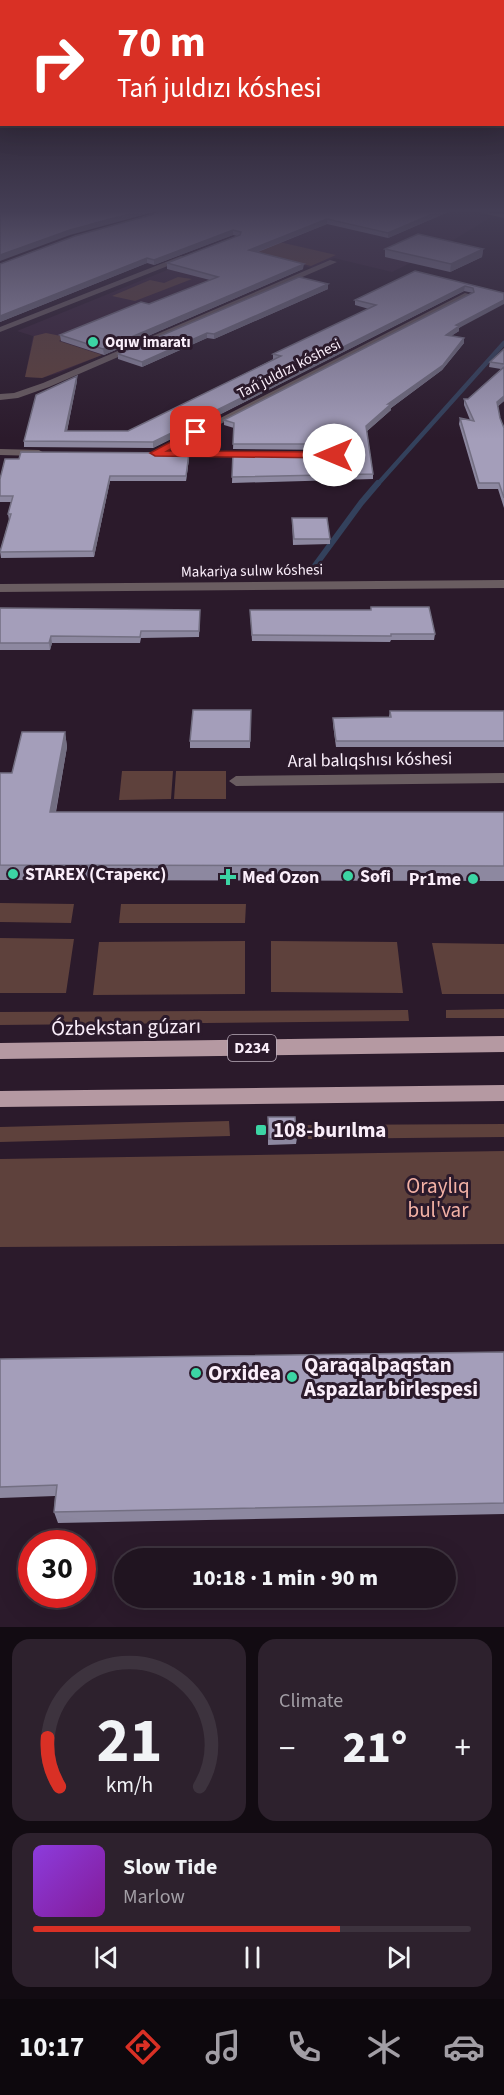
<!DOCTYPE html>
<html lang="en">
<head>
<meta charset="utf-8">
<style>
	body { margin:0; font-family:"Source Sans 3",sans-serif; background:#2d212d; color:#f1f3f6; height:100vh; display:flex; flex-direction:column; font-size:22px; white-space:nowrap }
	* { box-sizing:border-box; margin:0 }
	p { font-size:20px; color:#a29ea5 }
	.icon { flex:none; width:33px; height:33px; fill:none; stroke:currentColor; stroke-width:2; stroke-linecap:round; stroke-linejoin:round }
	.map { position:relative; height:1627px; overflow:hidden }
	.panel { display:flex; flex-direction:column; gap:12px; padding:12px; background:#120b12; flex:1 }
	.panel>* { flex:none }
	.guide { position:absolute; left:0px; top:0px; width:504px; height:126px; box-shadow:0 6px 24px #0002,0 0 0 2px #3d333e; background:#d93025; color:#fff; overflow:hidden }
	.speed { position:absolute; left:18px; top:1530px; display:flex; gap:12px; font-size:30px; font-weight:700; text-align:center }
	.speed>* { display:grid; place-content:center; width:78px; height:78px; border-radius:50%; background:#201420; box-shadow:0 6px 24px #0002,0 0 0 2px #3d333e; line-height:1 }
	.speed .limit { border:9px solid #d22; background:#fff; color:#111 }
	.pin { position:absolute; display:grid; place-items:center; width:51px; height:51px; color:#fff; margin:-26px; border-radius:12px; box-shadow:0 3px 9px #0006 }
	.me { position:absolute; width:66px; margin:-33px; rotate:270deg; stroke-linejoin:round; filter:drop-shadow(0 0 4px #0008) }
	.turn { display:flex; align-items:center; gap:21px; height:126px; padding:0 18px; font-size:27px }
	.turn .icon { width:78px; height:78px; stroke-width:2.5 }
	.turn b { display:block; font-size:42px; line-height:51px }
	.big { font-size:45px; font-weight:800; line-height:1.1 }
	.panel .card { flex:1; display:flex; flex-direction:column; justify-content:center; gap:9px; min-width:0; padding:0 21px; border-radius:18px; background:#2d212d }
	.panel .dial { align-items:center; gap:0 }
	.dial svg { height:156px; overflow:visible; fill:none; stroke:#3d333e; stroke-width:7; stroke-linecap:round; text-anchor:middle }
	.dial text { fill:#f1f3f6; stroke:none }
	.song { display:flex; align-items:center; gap:18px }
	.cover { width:72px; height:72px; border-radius:9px; background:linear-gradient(135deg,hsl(270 70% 55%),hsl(290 70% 35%)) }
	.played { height:6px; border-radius:3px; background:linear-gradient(90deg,#d93025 70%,#3d333e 70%) }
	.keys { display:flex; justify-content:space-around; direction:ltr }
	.heat { display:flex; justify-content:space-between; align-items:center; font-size:33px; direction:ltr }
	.panel .tiles { flex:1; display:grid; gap:12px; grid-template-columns:1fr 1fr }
	.card:last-child { grid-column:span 2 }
	.trip { position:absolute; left:114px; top:1548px; width:342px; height:60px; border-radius:30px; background:#201420; box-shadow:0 6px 24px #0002,0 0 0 2px #3d333e; font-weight:800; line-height:60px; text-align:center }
	.tab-bar { display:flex; height:96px; justify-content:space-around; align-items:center; background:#0d080d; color:#a29ea5 }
	.tab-bar .icon { width:42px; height:42px }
	.tab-bar .on { color:#d93025 }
	.tab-bar b { font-size:27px; color:#f1f3f6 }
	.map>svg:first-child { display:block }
	.built { fill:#382238 }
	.green { fill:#5e413c }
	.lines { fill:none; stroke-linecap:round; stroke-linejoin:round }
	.stream-far1 { stroke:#33415c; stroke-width:4.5 }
	.stream { stroke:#33415c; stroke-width:6 }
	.minor { fill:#6a5d61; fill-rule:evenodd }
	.primary { fill:#b599a2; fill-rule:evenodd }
	.wall { fill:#8d88a0 }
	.shaded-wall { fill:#736f82 }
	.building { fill:#a49eba; stroke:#736f82; stroke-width:1.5 }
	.route { fill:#d93025; stroke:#8d1f18; stroke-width:1.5 }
	.poi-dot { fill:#3cd4a4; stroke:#2b1a2b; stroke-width:2 }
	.labels { text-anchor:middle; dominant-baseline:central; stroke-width:6; stroke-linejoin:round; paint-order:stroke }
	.far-poi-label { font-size:15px; font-weight:bold; fill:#faeefa; stroke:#2b1a2b; text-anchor:start }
	.far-street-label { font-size:15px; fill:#faeefa; stroke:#2b1a2b }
	.shield { fill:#2b1a2b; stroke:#bcaebc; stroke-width:1.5 }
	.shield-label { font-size:16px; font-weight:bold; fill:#faeefa }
	.street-label { font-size:18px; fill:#faeefa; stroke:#2b1a2b }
	.poi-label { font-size:18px; font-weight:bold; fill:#faeefa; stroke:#2b1a2b; text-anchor:start }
	.near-street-label { font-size:21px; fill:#faeefa; stroke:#2b1a2b }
	.near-poi-label { font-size:21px; font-weight:bold; fill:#faeefa; stroke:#2b1a2b; text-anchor:start }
	.near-park-label { font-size:21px; fill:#f3b1a5; stroke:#2b1a2b }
</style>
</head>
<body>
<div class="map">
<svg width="504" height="1627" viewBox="0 0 504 1627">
	<rect width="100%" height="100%" fill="#2b1a2b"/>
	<path class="built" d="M337 212H462L491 217 442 247 392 272 334 258 312 268 233 249Z
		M177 266 257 289 59 373 42 378 25 377 33 336 17 331Z"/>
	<path class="green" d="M262 238 336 255 311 266 236 248Z
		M178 277 192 279 135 301 112 296 150 280 164 283Z
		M46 333 66 337 59 341 102 355 42 378 25 377 34 336Z
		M122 771H173L171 799 119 800Z
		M176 771H226V799H174Z
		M0 903 74 904 71 923 0 922Z
		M121 904H246L245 923H119Z
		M0 938 74 939 66 993H0Z
		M245 941V994L93 995 99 942Z
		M271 941 397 942 403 993 271 992Z
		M432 943 504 944V994H442Z
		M504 1009V1018H446V1010Z
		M408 1010 409 1021 0 1025V1012Z
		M229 1121 230 1136 0 1142V1127Z
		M504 1124V1137L308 1139 306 1125Z
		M504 1151V1244L0 1247V1159Z"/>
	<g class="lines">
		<path class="stream-far1" d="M377 485 504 343"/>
		<path class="stream" d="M314 567 361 503 378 483"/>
		<path class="minor" d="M481 212 504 214V218L482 213Z
			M181 256 188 258 0 332V327Z
			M330 260 337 262 49 387 18 398 0 400V394L14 393 43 383Z
			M465 293 472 295 168 451H252L255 452V456L168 457 163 454 155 457 150 454Z
			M0 449 39 450 44 453 39 456 0 455Z
			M504 580V588L0 592V584Z
			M504 773V783L236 786 229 781 236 776Z"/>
		<path class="primary" d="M504 1036V1052L0 1059V1043Z
			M504 1085V1101L0 1107V1091Z"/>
	</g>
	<path class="wall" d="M161 212H448L388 238 327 224 258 252 303 269 104 355 61 341 60 335 149 304 210 280 167 269V263L237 236 233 235 154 265 147 263 0 322V264Z
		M385 249H483L482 257 450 272 385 257Z
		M415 271 504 293 459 328V331L451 336 464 338V343L442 370 391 408V410L367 431 373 474V479L232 483 233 453 337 454 338 453 334 450 233 449 234 428 224 425V420L473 293 464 291 209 420 194 415 193 428 153 448 24 447V441L77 376V381L67 431H128L274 359H273V354L369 309 355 305V300Z
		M328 284V289L214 339 207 338 142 367 118 359V354Z
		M504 349V401L498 406 500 418 504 428V508L498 489H478L459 424 460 418 470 420 464 405V399H468L501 369 489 367 490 362Z
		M191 442 190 449H178V443Z
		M189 458 186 481H110L94 557 1 558 0 551 9 520 8 514 11 502H0V479Z
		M292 518 330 539V544L293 545Z
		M0 608 200 616 199 637 141 638 140 643H52L50 650H0Z
		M250 610 435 634 434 640H391L390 642 252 641Z
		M251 710 250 748H190V741Z
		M390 711H504V747H336L333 724V718L389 717Z
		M65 732 67 747 56 812H504V881L0 880V773H12Z
		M268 1117 297 1138 296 1144 268 1145Z
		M504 1352V1514L58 1523 54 1512 55 1496 0 1498V1359Z"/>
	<path class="shaded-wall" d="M136 212H154L70 235 0 261V255L70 230Z
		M437 212H448L388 238V233Z
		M327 219V224L249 255V250Z
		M233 230V235L154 265V260Z
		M483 249 482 257 450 272 451 264Z
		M147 258V263L0 322V316Z
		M304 264 303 269 104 355 103 349Z
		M328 284V289L214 339V334Z
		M465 286 464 291 209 420V414Z
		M504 300V304L459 328V331L445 340 446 335 456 325Z
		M207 333V338L142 367V362Z
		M464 338V343L442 370 391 408V410L366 432V426L388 404Z
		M77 376V381L66 436 65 431Z
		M504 396V401L496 408 497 402Z
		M194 409 193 428 153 448V442Z
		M189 453V458L186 481V476Z
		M110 476V481L94 557 93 551Z
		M51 636 52 643 50 650 49 643Z
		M65 732 67 747 53 827 50 812Z"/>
	<path class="building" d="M0 212H136L70 230 0 255Z
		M161 212H437L388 233 327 219 249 250 304 264 103 349 60 335 141 302 149 304 218 277 167 263 240 235 241 232 233 230 154 260 147 258 0 316V264L75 236Z
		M418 234 483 249 451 264 385 249Z
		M415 271 504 293V300L456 325 459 326 446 335 464 338 443 365 388 404H391L366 426 373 474 232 477 233 453 337 454 342 449 334 444H233L234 423 224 420 474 292 473 288 465 286 209 414 194 409 192 423 153 442 24 441 36 395 77 376 65 431H128L281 356 273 354 376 305 355 300Z
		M299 277 328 284 214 334 207 333 142 362 118 354Z
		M504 349V364L490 362Z
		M504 367V396L497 402 500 418 504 428V498L499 483H479L460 418 474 421 464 399H468Z
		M191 437 190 444 178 443Z
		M21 452 189 453 186 476H110L93 551 0 552 11 514H8L13 496H0V479L5 459H19Z
		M292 518H327L330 539H294Z
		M371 607H429L435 634H391V636L252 635 250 610H371Z
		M0 608 200 610 199 631H141L140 637 51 636 49 643H0Z
		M193 710H251L250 741H190Z
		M390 711H504V741H336L333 718 391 717Z
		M22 732H65L50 812H504V866L0 865V773H12Z
		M268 1117H295L297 1138 269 1139Z
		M504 1352V1503L54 1512 57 1485 0 1487V1359Z"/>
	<linearGradient id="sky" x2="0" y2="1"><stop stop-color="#180e18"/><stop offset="0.48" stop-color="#443e55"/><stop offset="1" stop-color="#443e55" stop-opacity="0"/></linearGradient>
	<rect width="504" height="439" fill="url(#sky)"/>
	<path class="route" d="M193 430 201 432 167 451 334 452 338 455 334 458 155 456 150 453Z"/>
	<g class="poi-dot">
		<circle cx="93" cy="342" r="6"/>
		<circle cx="13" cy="874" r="6"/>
		<circle cx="348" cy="876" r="6"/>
		<path d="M225 868h6v6h6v6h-6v6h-6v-6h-6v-6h6z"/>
		<circle cx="473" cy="879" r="6"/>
		<rect x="255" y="1124" width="12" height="12" rx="3"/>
		<circle cx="196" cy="1373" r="6"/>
		<circle cx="292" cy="1377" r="6"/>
	</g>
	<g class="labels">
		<g class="far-poi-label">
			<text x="105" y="342">Oqıw imaratı</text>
		</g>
		<g class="far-street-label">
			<text transform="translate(289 369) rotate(-27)">Tań juldızı kóshesi</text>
			<text transform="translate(252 571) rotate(-1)">Makariya sulıw kóshesi</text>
		</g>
		<rect class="shield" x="228" y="1035" width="48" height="26" rx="4.5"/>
		<g class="shield-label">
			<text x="252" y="1048">D234</text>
		</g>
		<g class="street-label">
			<text transform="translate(370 760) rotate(-1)">Aral balıqshısı kóshesi</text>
		</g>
		<g class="poi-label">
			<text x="25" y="874">STAREX (Старекс)</text>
			<text x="360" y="876">Sofi</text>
			<text x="242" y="877">Med Ozon</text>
			<text x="461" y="879" text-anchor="end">Pr1me</text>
		</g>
		<g class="near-street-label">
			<text transform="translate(126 1027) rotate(-1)">Ózbekstan gúzarı</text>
		</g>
		<g class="near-poi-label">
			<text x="273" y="1130">108-burılma</text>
			<text x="304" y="1365">Qaraqalpaqstan<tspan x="304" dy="24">Aspazlar birlespesi</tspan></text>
			<text x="208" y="1373">Orxidea</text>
		</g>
		<g class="near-park-label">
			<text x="438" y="1186">Oraylıq<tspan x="438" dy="24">bul'var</tspan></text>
		</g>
	</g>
</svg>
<div class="speed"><div class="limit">30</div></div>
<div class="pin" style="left:196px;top:432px;background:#d93025"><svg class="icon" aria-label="arrive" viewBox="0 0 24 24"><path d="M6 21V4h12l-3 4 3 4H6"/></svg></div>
<svg class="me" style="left:334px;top:455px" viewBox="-20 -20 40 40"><circle r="19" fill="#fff"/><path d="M0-13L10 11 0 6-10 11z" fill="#d93025"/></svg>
<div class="trip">10:18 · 1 min · 90 m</div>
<div class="guide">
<div class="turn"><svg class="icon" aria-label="right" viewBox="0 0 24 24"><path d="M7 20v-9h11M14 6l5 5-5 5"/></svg><div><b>70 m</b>Tań juldızı kóshesi</div></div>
</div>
</div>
<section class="panel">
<div class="tiles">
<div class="card dial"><svg viewBox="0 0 100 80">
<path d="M14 69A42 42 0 1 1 86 69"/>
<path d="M14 69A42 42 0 0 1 8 44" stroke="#d93025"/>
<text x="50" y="56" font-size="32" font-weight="700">21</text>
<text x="50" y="72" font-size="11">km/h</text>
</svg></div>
<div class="card"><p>Climate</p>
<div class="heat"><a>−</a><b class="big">21°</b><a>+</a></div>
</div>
<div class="card">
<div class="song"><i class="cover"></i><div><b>Slow Tide</b><p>Marlow</p></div></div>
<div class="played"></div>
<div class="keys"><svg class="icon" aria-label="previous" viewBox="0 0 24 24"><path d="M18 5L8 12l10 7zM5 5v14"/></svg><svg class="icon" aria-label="pause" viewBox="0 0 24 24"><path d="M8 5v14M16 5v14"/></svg><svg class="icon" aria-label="next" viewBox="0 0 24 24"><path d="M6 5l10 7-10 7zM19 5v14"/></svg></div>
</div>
</div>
</section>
<nav class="tab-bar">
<b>10:17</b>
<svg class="icon on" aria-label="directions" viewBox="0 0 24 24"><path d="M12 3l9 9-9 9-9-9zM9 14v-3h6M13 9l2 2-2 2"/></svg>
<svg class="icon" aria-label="music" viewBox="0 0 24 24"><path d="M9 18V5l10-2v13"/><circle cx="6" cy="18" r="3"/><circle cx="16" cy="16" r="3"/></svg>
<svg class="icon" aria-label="phone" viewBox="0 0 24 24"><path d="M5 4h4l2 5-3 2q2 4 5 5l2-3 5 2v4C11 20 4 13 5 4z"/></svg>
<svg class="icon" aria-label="climate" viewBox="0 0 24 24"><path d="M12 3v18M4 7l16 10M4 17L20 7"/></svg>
<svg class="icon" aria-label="car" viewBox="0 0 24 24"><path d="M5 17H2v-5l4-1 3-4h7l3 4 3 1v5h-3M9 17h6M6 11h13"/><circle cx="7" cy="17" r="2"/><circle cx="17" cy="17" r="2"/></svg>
</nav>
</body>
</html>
